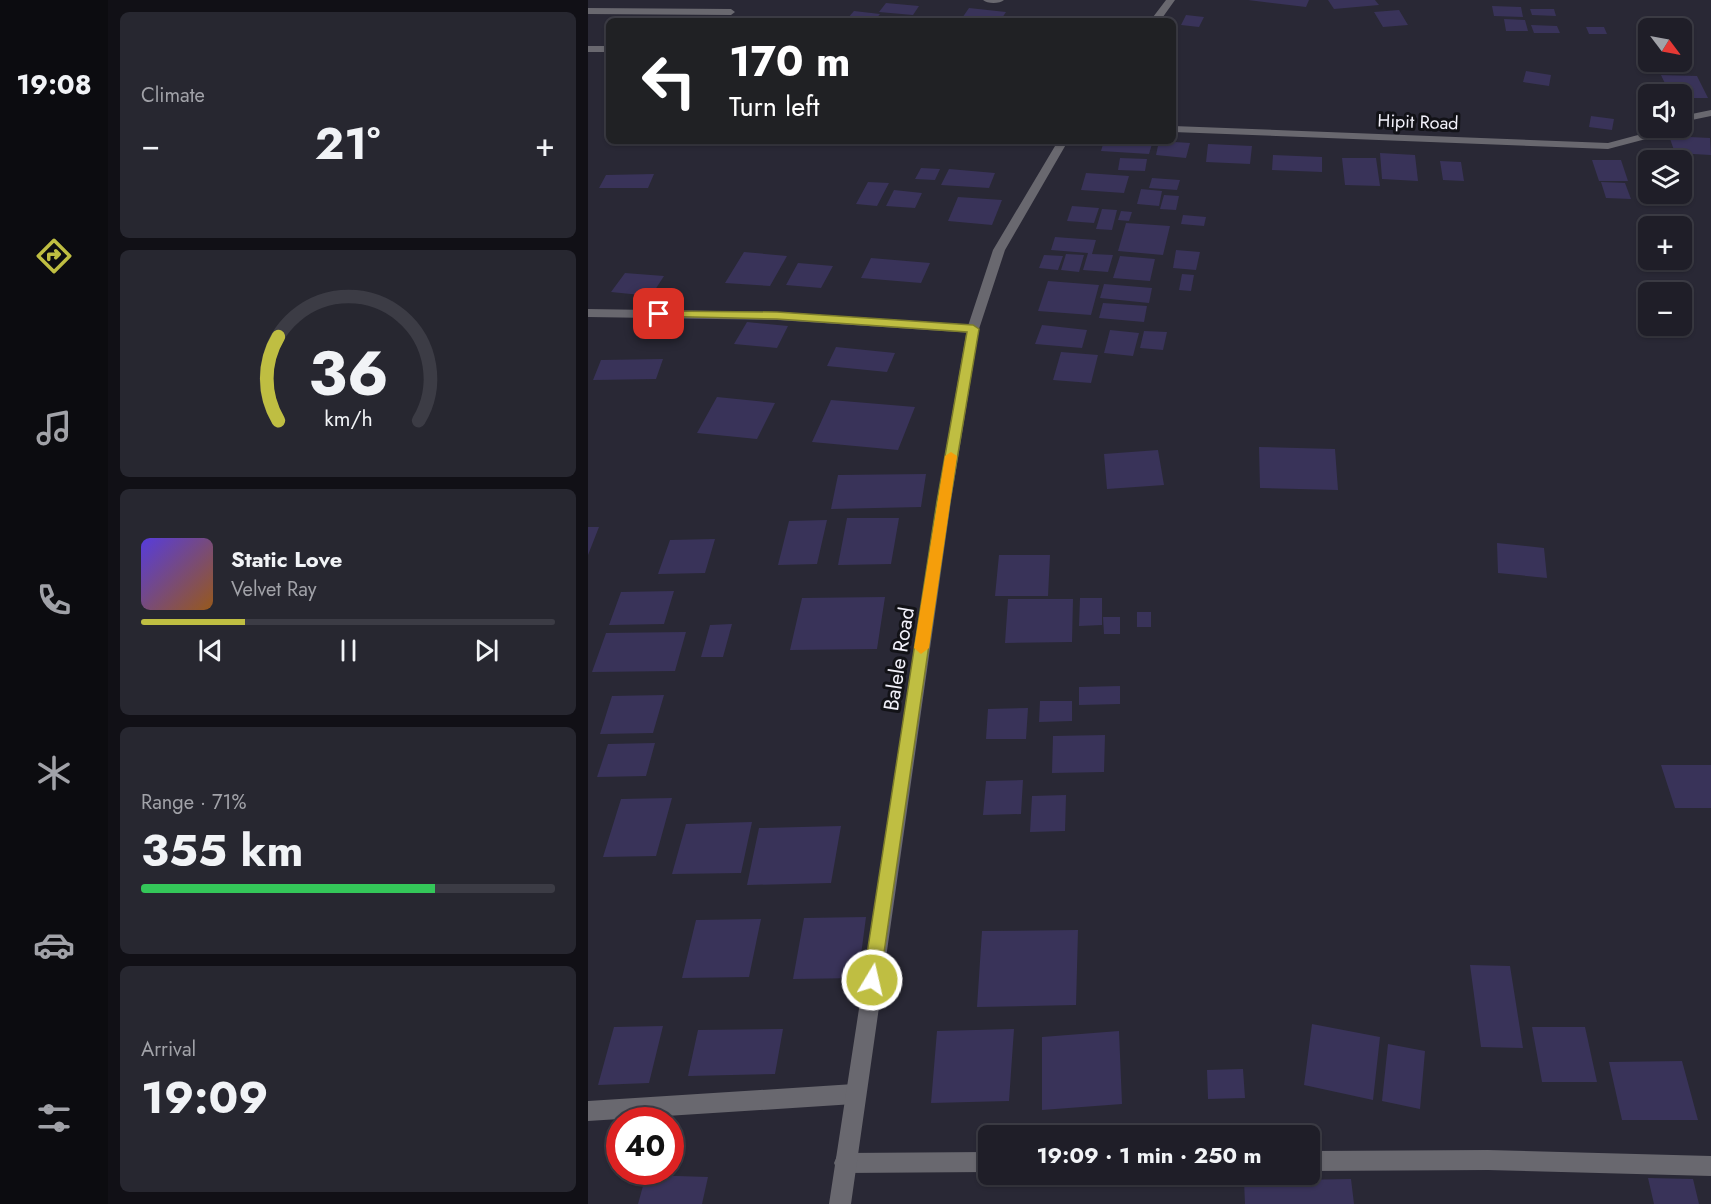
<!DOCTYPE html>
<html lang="en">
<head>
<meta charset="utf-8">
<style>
	body { margin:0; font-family:Jost,sans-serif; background:#272730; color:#f1f3f6; height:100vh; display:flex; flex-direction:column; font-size:22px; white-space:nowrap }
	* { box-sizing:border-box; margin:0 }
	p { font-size:20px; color:#a1a2a8 }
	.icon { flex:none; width:33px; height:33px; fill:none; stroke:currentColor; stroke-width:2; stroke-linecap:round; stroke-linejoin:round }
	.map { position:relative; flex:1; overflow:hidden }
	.side { display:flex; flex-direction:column; gap:12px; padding:12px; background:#111016; width:480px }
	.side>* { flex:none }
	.hud { position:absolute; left:18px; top:18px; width:570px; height:126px; border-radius:9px; box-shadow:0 2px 4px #0004,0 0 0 2px #3c3c45; background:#202124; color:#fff; overflow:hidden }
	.needle { width:39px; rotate:122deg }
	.fabs { position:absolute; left:1050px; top:18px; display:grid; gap:12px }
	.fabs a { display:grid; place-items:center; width:54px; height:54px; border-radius:9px; background:#1f1e28; box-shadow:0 2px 4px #0004,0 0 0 2px #3c3c45; font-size:30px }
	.speed { position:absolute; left:18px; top:1107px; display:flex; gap:12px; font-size:30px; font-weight:700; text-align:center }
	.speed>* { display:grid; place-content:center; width:78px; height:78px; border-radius:50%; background:#1f1e28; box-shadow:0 2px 4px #0004,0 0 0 2px #3c3c45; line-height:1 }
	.speed .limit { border:9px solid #d22; background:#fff; color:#111 }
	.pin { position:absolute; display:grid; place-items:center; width:51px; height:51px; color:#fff; margin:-26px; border-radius:12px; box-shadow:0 3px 9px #0006 }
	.me { position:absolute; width:66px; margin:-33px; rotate:9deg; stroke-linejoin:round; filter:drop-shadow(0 0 4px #0008) }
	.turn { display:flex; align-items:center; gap:21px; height:126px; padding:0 24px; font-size:27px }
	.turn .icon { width:78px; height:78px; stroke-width:2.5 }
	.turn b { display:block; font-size:42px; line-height:51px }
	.big { font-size:45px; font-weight:700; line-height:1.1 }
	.side .widget { flex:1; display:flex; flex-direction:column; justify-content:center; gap:9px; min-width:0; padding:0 21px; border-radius:9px; background:#272730 }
	.side .dial { align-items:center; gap:0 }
	.dial svg { height:156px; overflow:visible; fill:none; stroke:#3c3c45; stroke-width:7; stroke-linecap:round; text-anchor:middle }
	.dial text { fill:#f1f3f6; stroke:none }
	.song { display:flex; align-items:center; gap:18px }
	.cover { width:72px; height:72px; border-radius:9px; background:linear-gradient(135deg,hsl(250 70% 55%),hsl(30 70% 35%)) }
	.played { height:6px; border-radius:3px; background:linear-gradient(90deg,#bfbe42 25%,#3c3c45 25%) }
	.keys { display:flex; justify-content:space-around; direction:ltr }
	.heat { display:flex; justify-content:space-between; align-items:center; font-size:33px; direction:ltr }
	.charge { height:9px; border-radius:4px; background:linear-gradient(90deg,#34c759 71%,#3c3c45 0) }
	.trip { position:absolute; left:390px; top:1125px; width:342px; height:60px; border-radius:9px; background:#1f1e28; box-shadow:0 2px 4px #0004,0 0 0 2px #3c3c45; font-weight:700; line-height:60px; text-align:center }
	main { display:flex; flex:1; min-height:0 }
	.tabs { display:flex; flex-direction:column; width:108px; justify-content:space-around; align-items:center; background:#0c0c10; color:#a1a2a8 }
	.tabs .icon { width:42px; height:42px }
	.tabs .on { color:#bfbe42 }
	.tabs b { font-size:27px; color:#f1f3f6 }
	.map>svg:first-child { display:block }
	.building { fill:#393359 }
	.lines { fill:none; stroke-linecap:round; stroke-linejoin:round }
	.minor { fill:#69686f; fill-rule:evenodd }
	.tertiary { fill:#69686f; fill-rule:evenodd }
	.route { fill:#bfbe42; stroke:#7c7c2b; stroke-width:1.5 }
	.slow { fill:#f59e0b }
	.labels { text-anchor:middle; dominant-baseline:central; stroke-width:6; stroke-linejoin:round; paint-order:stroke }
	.far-street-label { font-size:18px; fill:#f2f1fa; stroke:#121217 }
	.street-label { font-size:21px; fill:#f2f1fa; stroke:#121217 }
</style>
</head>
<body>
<main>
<nav class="tabs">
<b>19:08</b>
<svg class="icon on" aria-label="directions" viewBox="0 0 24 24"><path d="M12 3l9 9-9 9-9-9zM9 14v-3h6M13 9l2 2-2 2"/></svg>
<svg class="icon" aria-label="music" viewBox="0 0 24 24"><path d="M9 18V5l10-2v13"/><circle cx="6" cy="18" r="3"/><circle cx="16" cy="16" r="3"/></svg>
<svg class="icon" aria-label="phone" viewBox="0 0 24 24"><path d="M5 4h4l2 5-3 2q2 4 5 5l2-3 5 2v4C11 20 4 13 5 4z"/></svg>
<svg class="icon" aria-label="climate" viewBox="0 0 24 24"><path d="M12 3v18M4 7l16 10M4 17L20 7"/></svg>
<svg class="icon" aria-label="car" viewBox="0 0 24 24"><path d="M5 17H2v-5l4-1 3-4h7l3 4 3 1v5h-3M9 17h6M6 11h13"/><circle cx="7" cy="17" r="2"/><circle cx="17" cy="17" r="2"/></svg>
<svg class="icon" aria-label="filters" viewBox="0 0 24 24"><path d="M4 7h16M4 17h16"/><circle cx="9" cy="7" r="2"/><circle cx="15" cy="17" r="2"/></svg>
</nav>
<section class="side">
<div class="widget"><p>Climate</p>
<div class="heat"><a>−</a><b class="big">21°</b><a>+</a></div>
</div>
<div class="widget dial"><svg viewBox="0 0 100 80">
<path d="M14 69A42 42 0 1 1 86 69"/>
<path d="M14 69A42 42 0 0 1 14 26" stroke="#bfbe42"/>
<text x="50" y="56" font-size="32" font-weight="700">36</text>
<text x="50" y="72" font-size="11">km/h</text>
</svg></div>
<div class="widget">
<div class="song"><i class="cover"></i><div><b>Static Love</b><p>Velvet Ray</p></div></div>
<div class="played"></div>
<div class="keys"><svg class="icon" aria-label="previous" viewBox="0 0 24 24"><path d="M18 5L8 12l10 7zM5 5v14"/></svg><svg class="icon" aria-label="pause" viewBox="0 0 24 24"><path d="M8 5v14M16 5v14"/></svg><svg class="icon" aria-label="next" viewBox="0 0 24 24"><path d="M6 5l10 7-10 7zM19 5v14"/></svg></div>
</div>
<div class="widget"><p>Range · 71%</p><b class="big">355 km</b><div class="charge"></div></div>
<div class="widget"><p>Arrival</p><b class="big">19:09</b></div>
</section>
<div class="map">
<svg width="1123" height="1204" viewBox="0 0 1123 1204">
	<rect width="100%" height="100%" fill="#292835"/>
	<path class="building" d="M660 0H721L718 7Z
		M740 0H787L791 5 746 9Z
		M298 3 331 6 325 15 291 12Z
		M904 6 933 7 935 17 906 16Z
		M381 8 418 12 412 21H372Z
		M942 9H966L968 16 944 15Z
		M811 10 820 25 795 27 786 12Z
		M266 11 292 14 286 21 259 19Z
		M598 15 616 17 611 27 593 25Z
		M301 16 340 19 339 21H298Z
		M916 19 937 20 940 31H918Z
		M943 25 969 26 972 33H946Z
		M998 27H1016L1019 34H1001Z
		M938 71 963 75 961 86 935 82Z
		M1073 75 1109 76 1120 98H1094V94H1082Z
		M1003 116 1026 119 1024 130 1001 127Z
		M1081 136 1122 138 1123 155 1087 153Z
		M516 141H527L564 144 561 154 513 151Z
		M571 141 602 143 598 158 568 155Z
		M620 144 664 146 662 164 618 162Z
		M792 153 827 155 830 181 794 179Z
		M685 155 734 157V172L684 170Z
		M532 158 559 159 557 171 530 170Z
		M754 158H788L792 186 757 185Z
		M1004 160H1033L1040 181H1011Z
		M852 161 873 162 876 181 855 180Z
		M333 168 352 169 347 180 327 179Z
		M361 169 407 173 401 188 353 185Z
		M498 173 541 176 536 193 493 190Z
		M66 174 60 188H11L18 175Z
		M564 178 592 180 589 190 561 188Z
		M280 182 301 183 289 206 268 204Z
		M1013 182 1037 183 1043 199 1018 198Z
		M553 189 574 191 571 206 549 204Z
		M306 190 334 193 327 208 298 206Z
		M576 195 591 196 588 210 572 209Z
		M370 197 414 200 404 225 360 221Z
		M484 206 511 208 506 223 479 221Z
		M514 209 529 210 524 230 508 229Z
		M533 211 544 212 541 221 530 220Z
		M595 215 618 217 616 226 593 224Z
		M538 223 582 226 575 255 530 251Z
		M467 237 508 240 504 254 525 255 520 272 495 270 500 253 463 250Z
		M588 250 612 252 608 270 585 268Z
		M156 252 199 256 182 286 137 283Z
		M478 254 496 255 491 272 473 270Z
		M456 255 475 256 470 270 451 268Z
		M532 256 567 259 562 281 525 278Z
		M283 258 342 263 333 283 273 278Z
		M210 263 245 266 233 288 198 285Z
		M37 273 76 276 63 296 23 292Z
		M594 274 606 275 603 291 591 290Z
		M460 281 511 285 503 315 450 311Z
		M516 284 564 288 561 303 512 298Z
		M515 303 559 306 556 322 511 318Z
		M159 322 200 326 189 348 146 344Z
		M454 325 499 330 494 348 447 344Z
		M522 330 551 333 545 356 516 353Z
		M556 331 579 332 575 350 552 348Z
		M248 347 307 353 299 372 239 366Z
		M473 352 510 355 503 383 465 380Z
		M75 359 68 379 5 380 13 360Z
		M129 397 187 403 169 439 109 433Z
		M243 400 327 407 310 450 224 442Z
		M671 447 747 449 750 490 672 488Z
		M570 450 576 485 519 489 516 454Z
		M338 474 333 507 243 509 250 475Z
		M259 518H311L303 564 250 565Z
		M239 520 229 564 190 565 201 521Z
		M0 527H11L0 555Z
		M127 539 117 573 70 574 82 540Z
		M909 543 956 548 959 578 910 573Z
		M411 555H462L460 596H407Z
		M86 591 76 624 21 625 33 592Z
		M297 597 289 649 202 650 214 598Z
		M492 598H514V625L491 626Z
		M420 599H485L484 642 417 643Z
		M549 612H563V627H549Z
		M515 617H532V634H516Z
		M144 624 135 657H113L122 625Z
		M98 632 87 671 4 672 18 633Z
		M532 686V704L491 705V687Z
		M76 695 65 733 12 734 24 696Z
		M452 701H484V721L451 722Z
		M440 708 438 739H398L400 709Z
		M517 735 516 772 464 773 465 736Z
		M67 743 58 776 9 777 20 744Z
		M1073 765H1123V808H1087Z
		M435 780 433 814 395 815 398 781Z
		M478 795 477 831 442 832 444 796Z
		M84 798 68 856 15 857 33 799Z
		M164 822 153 873 84 874 98 824Z
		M253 826 243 883 159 885 171 828Z
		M278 917 270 978 205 979 216 918Z
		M173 919 161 977 94 978 108 920Z
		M490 930 488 1005 389 1007 394 931Z
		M882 965 922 966 935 1048 893 1047Z
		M724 1024 792 1037 785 1100 716 1085Z
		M75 1026 61 1083 10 1085 26 1027Z
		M944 1027H997L1009 1082H954Z
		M195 1029 187 1074 100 1076 110 1030Z
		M426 1029 421 1101 343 1103 349 1031Z
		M531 1031 534 1104 454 1110V1037Z
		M800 1044 837 1051 832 1109 794 1101Z
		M1094 1061 1110 1120H1034L1021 1062Z
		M655 1069 657 1098 620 1099 619 1070Z
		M58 1175 120 1177 114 1204H50Z
		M1060 1178 1105 1179 1111 1204H1066Z
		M763 1179 766 1204H657L656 1181Z"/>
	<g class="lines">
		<path class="minor" d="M395 0H416C412 4 399 4 395 0Z
			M0 8 143 9 147 12 143 15 0 14Z
			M0 46H21V52H0Z
			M1123 110V116L1094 122V116Z
			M585 126 1020 143 1050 135 1063 128H1074L1058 139 1020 149 585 132Z
			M0 309 189 312 385 325 391 329 385 333 189 320 0 317Z
			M266 1084 273 1087 276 1094 273 1101 266 1104 0 1121V1101Z
			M900 1150 1123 1156V1176L900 1170 722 1171V1151Z
			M400 1152V1172L256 1173 249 1170 246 1163 249 1156 256 1153Z"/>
		<path class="tertiary" d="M578 0H587L572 21H562Z
			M470 141H480L417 250 391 329 363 501 263 1204H241L349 501 379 329 405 250Z"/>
	</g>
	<path class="route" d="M71 311 189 312 385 325 391 329 362 501 292 980 290 986 284 988 278 986 275 980 349 501 379 332 189 319 67 316 65 314Z"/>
	<path class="slow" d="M363 452 369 456 341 648 333 654 326 648 357 456Z"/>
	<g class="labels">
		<g class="far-street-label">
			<text transform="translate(830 122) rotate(2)">Hipit Road</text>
		</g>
		<g class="street-label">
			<text transform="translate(311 659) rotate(-81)">Balele Road</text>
		</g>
	</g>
</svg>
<div class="fabs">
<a><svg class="needle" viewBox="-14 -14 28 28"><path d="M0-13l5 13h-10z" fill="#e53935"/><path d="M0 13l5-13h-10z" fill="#a1a2a8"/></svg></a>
<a><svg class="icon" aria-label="sound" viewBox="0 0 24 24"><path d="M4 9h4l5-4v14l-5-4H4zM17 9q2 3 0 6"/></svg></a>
<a><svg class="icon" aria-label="layers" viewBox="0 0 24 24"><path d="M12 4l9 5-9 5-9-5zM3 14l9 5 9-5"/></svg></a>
<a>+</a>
<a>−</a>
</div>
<div class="speed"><div class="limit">40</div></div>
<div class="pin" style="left:71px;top:314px;background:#d93025"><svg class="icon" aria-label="arrive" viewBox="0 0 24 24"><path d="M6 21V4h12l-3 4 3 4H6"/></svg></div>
<svg class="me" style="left:284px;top:980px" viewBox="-20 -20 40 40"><circle r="17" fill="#bfbe42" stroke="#fff" stroke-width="3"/><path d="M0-11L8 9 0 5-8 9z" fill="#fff"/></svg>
<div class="trip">19:09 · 1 min · 250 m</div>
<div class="hud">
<div class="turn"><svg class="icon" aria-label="left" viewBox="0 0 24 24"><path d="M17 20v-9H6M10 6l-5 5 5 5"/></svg><div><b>170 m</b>Turn left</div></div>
</div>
</div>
</main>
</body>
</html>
